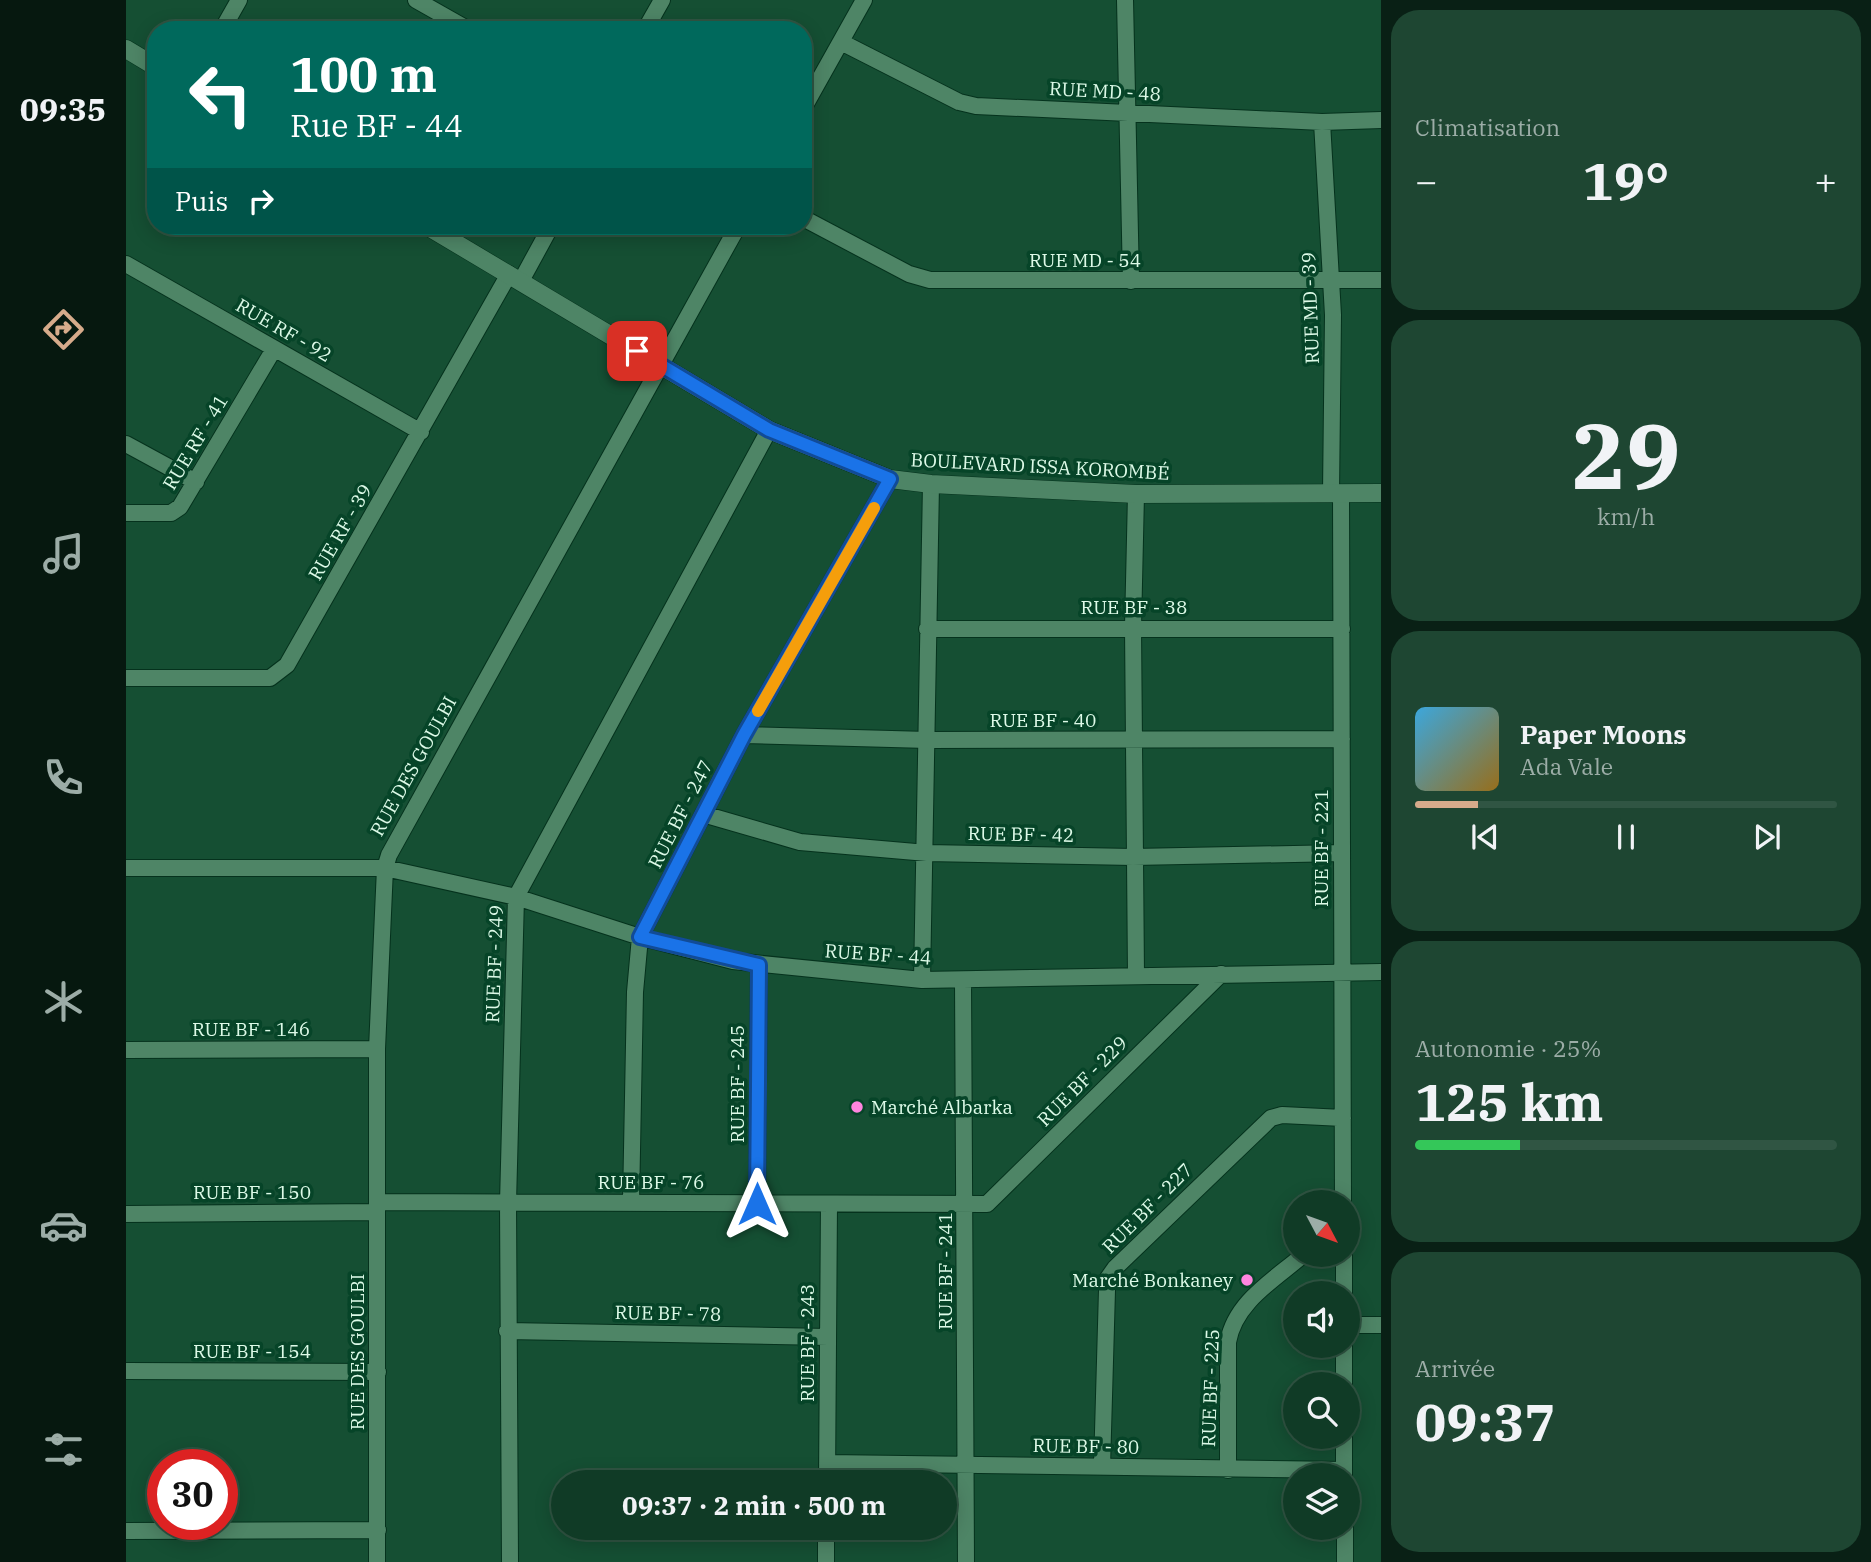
<!DOCTYPE html>
<html lang="fr">
<head>
<meta charset="utf-8">
<style>
	body { margin:0; font-family:"IBM Plex Serif",serif; background:#1e4632; color:#f1f3f6; height:100vh; display:flex; flex-direction:column; font-size:26px; white-space:nowrap }
	* { box-sizing:border-box; margin:0 }
	p { font-size:23px; color:#9cada7 }
	.icon { flex:none; width:38px; height:38px; fill:none; stroke:currentColor; stroke-width:2; stroke-linecap:round; stroke-linejoin:round }
	.map { position:relative; flex:1; overflow:hidden }
	.sheet { display:flex; flex-direction:column; gap:10px; padding:10px; background:#092015; width:490px }
	.sheet>* { flex:none }
	.hud { position:absolute; left:21px; top:21px; width:665px; height:214px; border-radius:28px; box-shadow:0 4px 18px #0003,0 0 0 2px #305543; background:#00695c; color:#fff; overflow:hidden }
	.needle { width:46px; rotate:131deg }
	.controls { position:absolute; left:1157px; top:1190px; display:grid; gap:14px }
	.controls a { display:grid; place-items:center; width:77px; height:77px; border-radius:50%; background:#103b26; box-shadow:0 4px 18px #0003,0 0 0 2px #305543; font-size:35px }
	.speed { position:absolute; left:21px; top:1449px; display:flex; gap:14px; font-size:35px; font-weight:700; text-align:center }
	.speed>* { display:grid; place-content:center; width:91px; height:91px; border-radius:50%; background:#103b26; box-shadow:0 4px 18px #0003,0 0 0 2px #305543; line-height:1 }
	.speed .limit { border:10px solid #d22; background:#fff; color:#111 }
	.pin { position:absolute; display:grid; place-items:center; width:60px; height:60px; color:#fff; margin:-30px; border-radius:14px; box-shadow:0 4px 10px #0006 }
	.me { position:absolute; width:77px; margin:-38px; rotate:0deg; stroke-linejoin:round; filter:drop-shadow(0 0 5px #0008) }
	.turn { display:flex; align-items:center; gap:24px; height:147px; padding:0 28px; font-size:32px }
	.turn .icon { width:91px; height:91px; stroke-width:2.5 }
	.turn b { display:block; font-size:49px; line-height:60px }
	.then { display:flex; align-items:center; height:66px; padding:0 28px; background:#0003; gap:14px; font-size:26px }
	.big { font-size:52px; font-weight:800; line-height:1.1 }
	.sheet .card { flex:1; display:flex; flex-direction:column; justify-content:center; gap:10px; min-width:0; padding:0 24px; border-radius:28px; background:#1e4632 }
	.sheet .dial { align-items:center; gap:0 }
	.dial b { font-size:91px; line-height:1 }
	.song { display:flex; align-items:center; gap:21px }
	.cover { width:84px; height:84px; border-radius:10px; background:linear-gradient(135deg,hsl(200 70% 55%),hsl(40 70% 35%)) }
	.played { height:7px; border-radius:4px; background:linear-gradient(90deg,#d6ab8b 15%,#305543 15%) }
	.keys { display:flex; justify-content:space-around; direction:ltr }
	.heat { display:flex; justify-content:space-between; align-items:center; font-size:38px; direction:ltr }
	.charge { height:10px; border-radius:5px; background:linear-gradient(90deg,#34c759 25%,#305543 0) }
	.trip { position:absolute; left:425px; top:1470px; width:406px; height:70px; border-radius:35px; background:#103b26; box-shadow:0 4px 18px #0003,0 0 0 2px #305543; font-weight:800; line-height:70px; text-align:center }
	main { display:flex; flex:1; min-height:0 }
	.tab-bar { display:flex; flex-direction:column; width:126px; justify-content:space-around; align-items:center; background:#06180f; color:#9cada7 }
	.tab-bar .icon { width:49px; height:49px }
	.tab-bar .current { color:#d6ab8b }
	.tab-bar b { font-size:32px; color:#f1f3f6 }
	.map>svg:first-child { display:block }
	.lines { fill:none; stroke-linecap:round; stroke-linejoin:round }
	.minor-casing { stroke:#05321d; stroke-width:18 }
	.tertiary-casing { stroke:#05321d; stroke-width:19 }
	.minor { stroke:#4e8566; stroke-width:16 }
	.tertiary { stroke:#4e8566; stroke-width:18 }
	.route-casing { stroke:#114b97; stroke-width:18 }
	.route { stroke:#1a73e8; stroke-width:12 }
	.slow { stroke:#f59e0b; stroke-width:12 }
	.poi-dot { fill:#ff85df; stroke:#064428; stroke-width:2.5 }
	.labels { text-anchor:middle; dominant-baseline:central; stroke-width:7; stroke-linejoin:round; paint-order:stroke }
	.street-label { font-size:19px; fill:#ddfae8; stroke:#064428 }
	.poi-label { font-size:19px; fill:#ddfae8; stroke:#064428; text-anchor:start }
</style>
</head>
<body>
<main>
<nav class="tab-bar">
<b>09:35</b>
<svg class="icon current" aria-label="directions" viewBox="0 0 24 24"><path d="M12 3l9 9-9 9-9-9zM9 14v-3h6M13 9l2 2-2 2"/></svg>
<svg class="icon" aria-label="music" viewBox="0 0 24 24"><path d="M9 18V5l10-2v13"/><circle cx="6" cy="18" r="3"/><circle cx="16" cy="16" r="3"/></svg>
<svg class="icon" aria-label="phone" viewBox="0 0 24 24"><path d="M5 4h4l2 5-3 2q2 4 5 5l2-3 5 2v4C11 20 4 13 5 4z"/></svg>
<svg class="icon" aria-label="climate" viewBox="0 0 24 24"><path d="M12 3v18M4 7l16 10M4 17L20 7"/></svg>
<svg class="icon" aria-label="car" viewBox="0 0 24 24"><path d="M5 17H2v-5l4-1 3-4h7l3 4 3 1v5h-3M9 17h6M6 11h13"/><circle cx="7" cy="17" r="2"/><circle cx="17" cy="17" r="2"/></svg>
<svg class="icon" aria-label="filters" viewBox="0 0 24 24"><path d="M4 7h16M4 17h16"/><circle cx="9" cy="7" r="2"/><circle cx="15" cy="17" r="2"/></svg>
</nav>
<div class="map">
<svg width="1255" height="1562" viewBox="0 0 1255 1562">
	<rect width="100%" height="100%" fill="#154f33"/>
	<g class="lines">
		<g class="minor-casing">
			<path id="minor" d="M290 0 343 30
				M999 0 1005 281
				M96 30 113 0
				M519 30 536 0
				M715 42 833 102 850 106 1196 122 1255 120
				M677 109 738 0
				M1196 122 1207 315 1205 493
				M677 218 783 274 804 280H1255
				M0 264 295 432
				M395 281 425 226
				M0 444 70 482
				M1215 493 1217 1202
				M0 513H45L54 507 148 349
				M801 629H1216
				M0 678H144L161 665 383 274
				M618 735 802 740 1216 739
				M577 814 674 842 801 853 1007 857 1216 853
				M0 868H259L390 897 514 937 607 961 796 980 1255 972
				M1010 975 1007 627 1010 494
				M796 980 805 484
				M837 980 840 1562
				M0 1050 251 1049
				M251 1202 861 1204 1095 974
				M505 1203 509 992 514 937 618 735 764 479
				M631 1204 633 965
				M0 1214 251 1212
				M1218 1255V1293
				M1222 1325H1255
				M381 1331 702 1337
				M1218 1346V1384
				M0 1371 252 1372
				M1218 1437V1475
				M701 1463 1218 1470
				M976 1467 981 1290 982 1278 989 1268 1145 1118 1156 1115 1217 1118
				M1102 1470V1342C1109 1302 1148 1280 1177 1255
				M701 1482 703 1204
				M1219 1528V1562
				M0 1531 252 1530
				M251 1562V1049L259 868 263 855 612 226
				M384 1562 382 1203 390 897 643 430
				M700 1562V1528"/>
		</g>
		<g class="tertiary-casing">
			<path id="tertiary" d="M0 49 30 67
				M301 226 643 430 764 479 805 484 1010 494 1255 493"/>
		</g>
		<use href="#minor" class="minor"/>
		<use href="#tertiary" class="tertiary"/>
	</g>
	<g class="lines">
		<g class="route-casing">
			<path id="route" d="M511 351 643 430 764 479 618 735 514 937 633 965 631 1204"/>
		</g>
		<use href="#route" class="route"/>
		<path class="slow" d="M632 711 748 508"/>
	</g>
	<g class="poi-dot">
		<circle cx="731" cy="1107" r="7"/>
		<circle cx="1121" cy="1280" r="7"/>
	</g>
	<g class="labels">
		<g class="street-label">
			<text transform="translate(979 91) rotate(3)">RUE MD - 48</text>
			<text x="959" y="260">RUE MD - 54</text>
			<text transform="translate(1184 308) rotate(-92)">RUE MD - 39</text>
			<text transform="translate(158 330) rotate(30)">RUE RF - 92</text>
			<text transform="translate(69 442) rotate(-59)">RUE RF - 41</text>
			<text transform="translate(914 466) rotate(3)">BOULEVARD ISSA KOROMBÉ</text>
			<text transform="translate(214 532) rotate(-60)">RUE RF - 39</text>
			<text x="1008" y="607">RUE BF - 38</text>
			<text x="917" y="720">RUE BF - 40</text>
			<text transform="translate(287 766) rotate(-61)">RUE DES GOULBI</text>
			<text transform="translate(554 814) rotate(-63)">RUE BF - 247</text>
			<text transform="translate(895 834) rotate(1)">RUE BF - 42</text>
			<text transform="translate(1195 848) rotate(-90)">RUE BF - 221</text>
			<text transform="translate(752 954) rotate(4)">RUE BF - 44</text>
			<text transform="translate(368 964) rotate(-88)">RUE BF - 249</text>
			<text x="125" y="1029">RUE BF - 146</text>
			<text transform="translate(956 1081) rotate(-45)">RUE BF - 229</text>
			<text transform="translate(611 1084) rotate(-90)">RUE BF - 245</text>
			<text x="525" y="1182">RUE BF - 76</text>
			<text x="126" y="1192">RUE BF - 150</text>
			<text transform="translate(1021 1208) rotate(-45)">RUE BF - 227</text>
			<text transform="translate(819 1271) rotate(-90)">RUE BF - 241</text>
			<text transform="translate(542 1313) rotate(1)">RUE BF - 78</text>
			<text transform="translate(681 1343) rotate(-90)">RUE BF - 243</text>
			<text x="126" y="1351">RUE BF - 154</text>
			<text transform="translate(231 1352) rotate(-90)">RUE DES GOULBI</text>
			<text transform="translate(1084 1388) rotate(-88)">RUE BF - 225</text>
			<text transform="translate(960 1446) rotate(1)">RUE BF - 80</text>
		</g>
		<g class="poi-label">
			<text x="745" y="1107">Marché Albarka</text>
			<text x="1107" y="1280" text-anchor="end">Marché Bonkaney</text>
		</g>
	</g>
</svg>
<div class="controls">
<a><svg class="needle" viewBox="-14 -14 28 28"><path d="M0-13l5 13h-10z" fill="#e53935"/><path d="M0 13l5-13h-10z" fill="#9cada7"/></svg></a>
<a><svg class="icon" aria-label="sound" viewBox="0 0 24 24"><path d="M4 9h4l5-4v14l-5-4H4zM17 9q2 3 0 6"/></svg></a>
<a><svg class="icon" aria-label="search" viewBox="0 0 24 24"><circle cx="10" cy="10" r="6"/><path d="M15 15l6 6"/></svg></a>
<a><svg class="icon" aria-label="layers" viewBox="0 0 24 24"><path d="M12 4l9 5-9 5-9-5zM3 14l9 5 9-5"/></svg></a>
</div>
<div class="speed"><div class="limit">30</div></div>
<div class="pin" style="left:511px;top:351px;background:#d93025"><svg class="icon" aria-label="arrive" viewBox="0 0 24 24"><path d="M6 21V4h12l-3 4 3 4H6"/></svg></div>
<svg class="me" style="left:631px;top:1204px" viewBox="-20 -20 40 40"><path d="M0-17L14 15 0 8-14 15z" fill="#1a73e8" stroke="#fff" stroke-width="4"/></svg>
<div class="trip">09:37 · 2 min · 500 m</div>
<div class="hud">
<div class="turn"><svg class="icon" aria-label="left" viewBox="0 0 24 24"><path d="M17 20v-9H6M10 6l-5 5 5 5"/></svg><div><b>100 m</b>Rue BF - 44</div></div>
<div class="then">Puis<svg class="icon" aria-label="right" viewBox="0 0 24 24"><path d="M7 20v-9h11M14 6l5 5-5 5"/></svg></div>
</div>
</div>
<section class="sheet">
<div class="card"><p>Climatisation</p>
<div class="heat"><a>−</a><b class="big">19°</b><a>+</a></div>
</div>
<div class="card dial"><b>29</b><p>km/h</p></div>
<div class="card">
<div class="song"><i class="cover"></i><div><b>Paper Moons</b><p>Ada Vale</p></div></div>
<div class="played"></div>
<div class="keys"><svg class="icon" aria-label="previous" viewBox="0 0 24 24"><path d="M18 5L8 12l10 7zM5 5v14"/></svg><svg class="icon" aria-label="pause" viewBox="0 0 24 24"><path d="M8 5v14M16 5v14"/></svg><svg class="icon" aria-label="next" viewBox="0 0 24 24"><path d="M6 5l10 7-10 7zM19 5v14"/></svg></div>
</div>
<div class="card"><p>Autonomie · 25%</p><b class="big">125 km</b><div class="charge"></div></div>
<div class="card"><p>Arrivée</p><b class="big">09:37</b></div>
</section>
</main>
</body>
</html>
